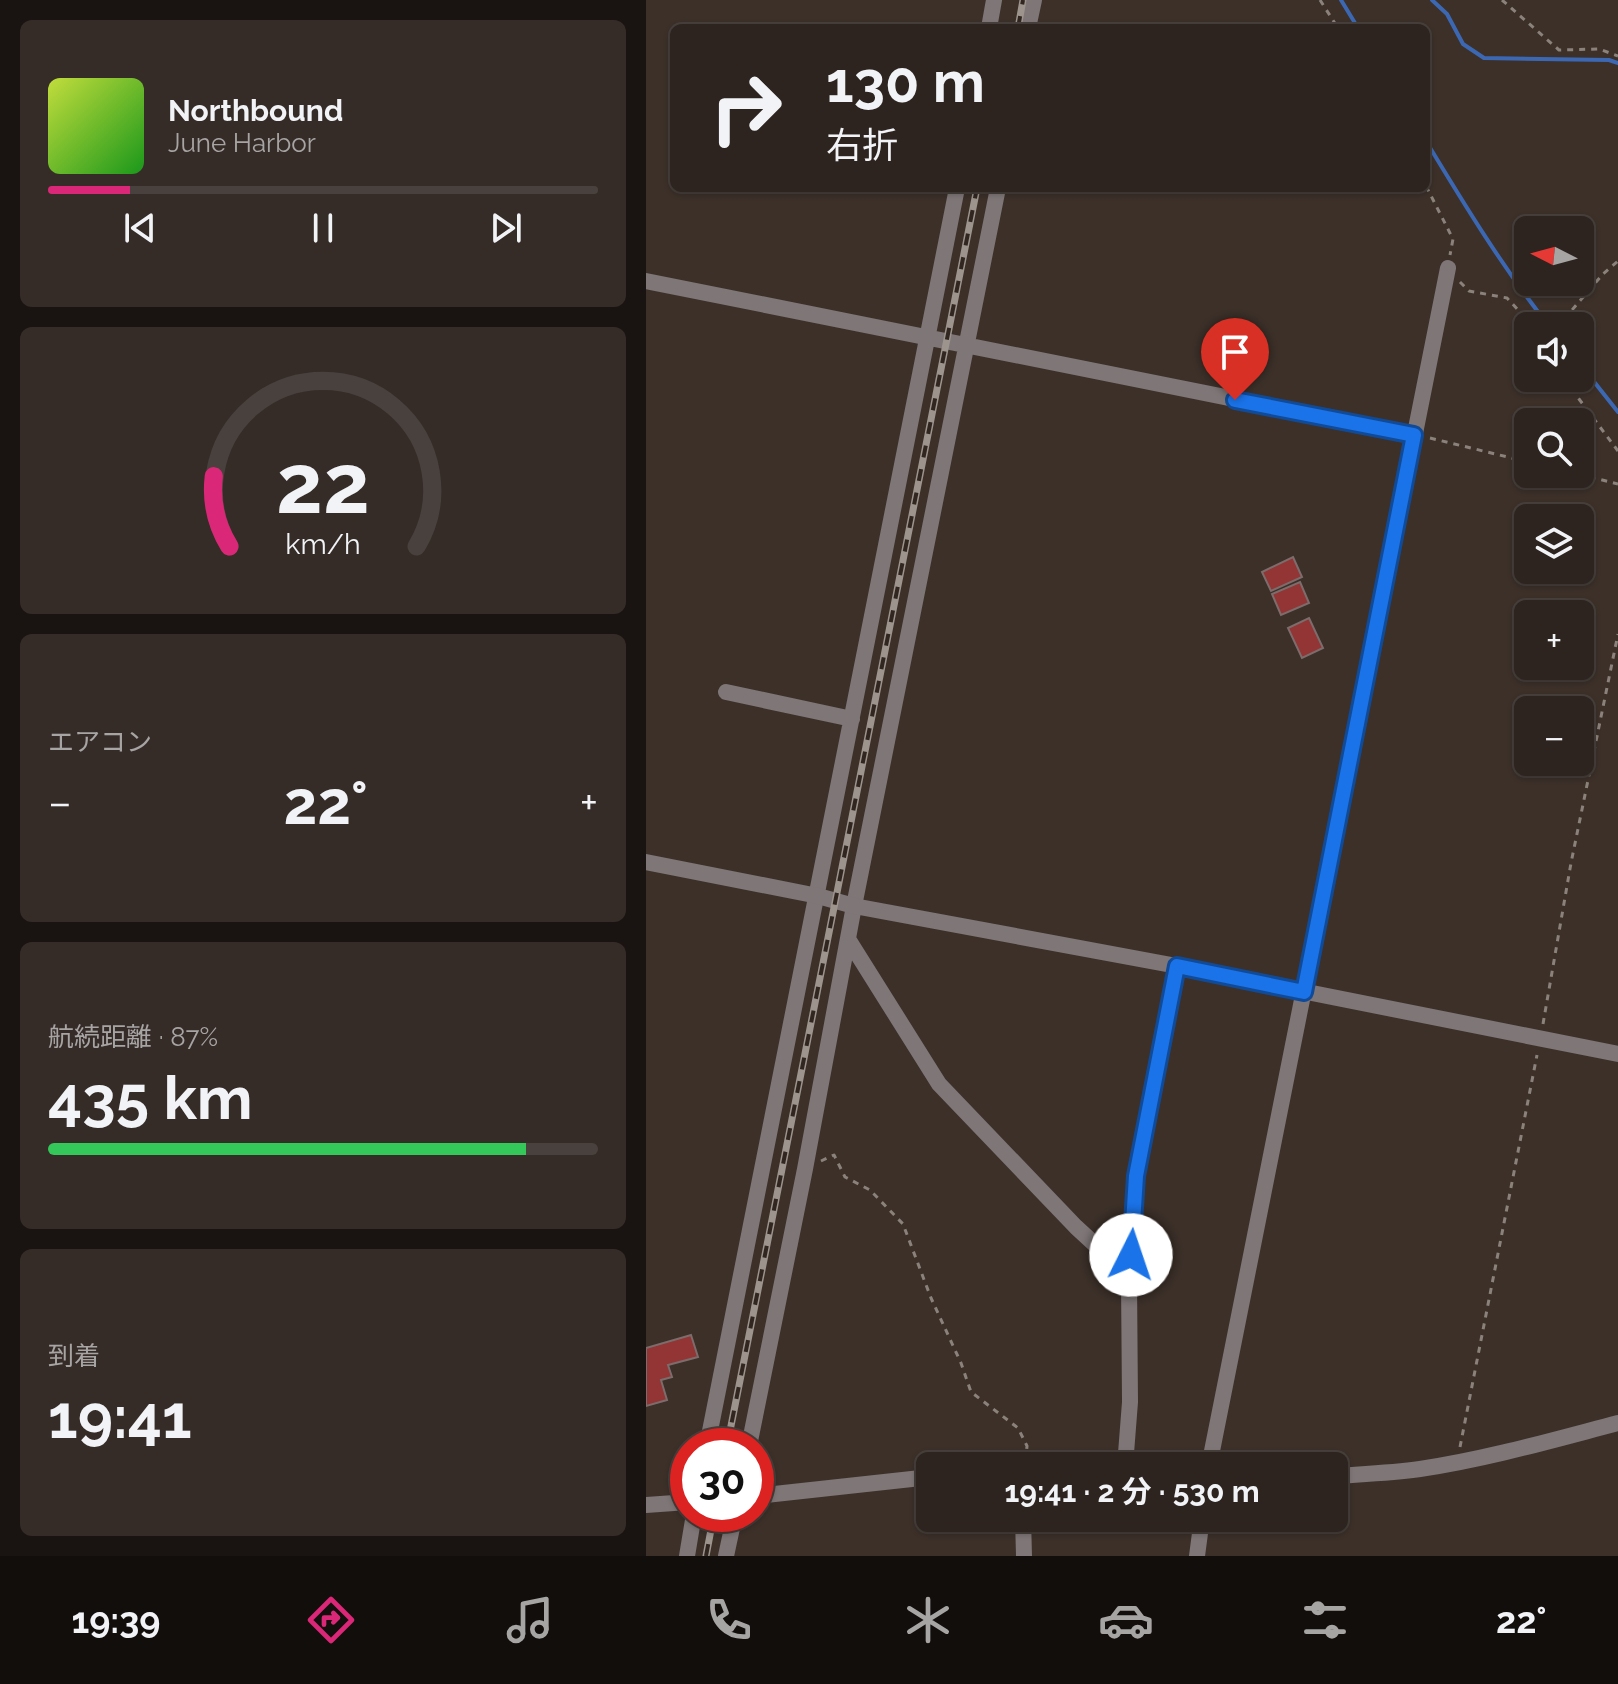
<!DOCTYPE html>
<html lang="ja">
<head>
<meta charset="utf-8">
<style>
	body { margin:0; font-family:Raleway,"Noto Sans JP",sans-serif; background:#352c28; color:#f1f3f6; height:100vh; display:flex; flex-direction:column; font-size:30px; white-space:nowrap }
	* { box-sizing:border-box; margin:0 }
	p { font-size:26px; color:#a7a4a4 }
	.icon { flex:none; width:44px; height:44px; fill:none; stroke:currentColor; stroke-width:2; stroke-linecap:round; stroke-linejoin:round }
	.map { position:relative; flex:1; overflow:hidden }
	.details { display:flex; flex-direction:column; gap:20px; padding:20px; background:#191411; width:646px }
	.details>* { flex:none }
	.banner { position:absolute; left:24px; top:24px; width:760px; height:168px; border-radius:12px; box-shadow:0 2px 6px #0004,0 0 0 2px #48413d; background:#2d241f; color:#f1f3f6; overflow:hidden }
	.needle { width:52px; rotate:276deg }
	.tools { position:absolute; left:868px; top:216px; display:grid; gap:16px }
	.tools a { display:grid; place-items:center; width:80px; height:80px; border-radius:12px; background:#2d241f; box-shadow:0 2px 6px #0004,0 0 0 2px #48413d; font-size:40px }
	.speed { position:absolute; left:24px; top:1428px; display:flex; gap:16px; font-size:40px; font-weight:700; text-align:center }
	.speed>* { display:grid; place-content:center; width:104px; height:104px; border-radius:50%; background:#2d241f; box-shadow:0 2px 6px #0004,0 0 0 2px #48413d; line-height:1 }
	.speed .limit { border:12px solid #d22; background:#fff; color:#111 }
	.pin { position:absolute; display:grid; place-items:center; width:68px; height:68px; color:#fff; margin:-82px -34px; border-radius:50% 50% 50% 0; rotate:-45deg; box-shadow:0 0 8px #0007 }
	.pin .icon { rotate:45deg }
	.me { position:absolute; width:88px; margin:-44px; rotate:4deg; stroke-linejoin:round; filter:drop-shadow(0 0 6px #0008) }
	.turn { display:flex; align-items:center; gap:28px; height:168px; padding:0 24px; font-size:36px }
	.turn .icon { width:104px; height:104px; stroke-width:2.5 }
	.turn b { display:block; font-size:56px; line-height:68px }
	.big { font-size:60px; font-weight:700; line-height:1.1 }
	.details .tile { flex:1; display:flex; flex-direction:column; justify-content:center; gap:12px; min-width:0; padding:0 28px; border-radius:12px; background:#352c28 }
	.details .dial { align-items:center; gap:0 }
	.dial svg { height:208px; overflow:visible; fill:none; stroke:#48413d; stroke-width:7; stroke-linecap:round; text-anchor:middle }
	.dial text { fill:#f1f3f6; stroke:none }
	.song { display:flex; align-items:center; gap:24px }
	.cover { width:96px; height:96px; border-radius:12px; background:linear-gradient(135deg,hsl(70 70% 55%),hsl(120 70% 35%)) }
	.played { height:8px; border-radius:4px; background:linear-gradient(90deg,#db2777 15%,#48413d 15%) }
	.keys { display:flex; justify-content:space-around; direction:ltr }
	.heat { display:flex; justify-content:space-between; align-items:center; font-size:44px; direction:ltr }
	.charge { height:12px; border-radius:6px; background:linear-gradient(90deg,#34c759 87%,#48413d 0) }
	.trip { position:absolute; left:270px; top:1452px; width:432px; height:80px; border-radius:12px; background:#2d241f; box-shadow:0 2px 6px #0004,0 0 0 2px #48413d; font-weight:700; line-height:80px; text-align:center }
	.tabs { display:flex; height:128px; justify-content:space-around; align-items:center; background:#120e0c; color:#a7a4a4 }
	.tabs .icon { width:56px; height:56px }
	.tabs .selected { color:#db2777 }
	.tabs b { font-size:36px; color:#f1f3f6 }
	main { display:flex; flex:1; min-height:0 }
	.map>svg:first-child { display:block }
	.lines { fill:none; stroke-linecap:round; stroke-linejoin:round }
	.stream { stroke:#3c68b3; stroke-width:4 }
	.building { fill:#933435; stroke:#7c6c6b; stroke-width:2 }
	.path { stroke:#8c827c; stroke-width:3; stroke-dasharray:6 6; stroke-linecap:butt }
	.minor { stroke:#7e7677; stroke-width:16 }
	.tertiary { stroke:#7e7677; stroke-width:16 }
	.rail-casing { stroke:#9d948e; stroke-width:7 }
	.rail { stroke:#312620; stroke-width:4; stroke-dasharray:12; stroke-linecap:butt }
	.route-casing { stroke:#114b97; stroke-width:20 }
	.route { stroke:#1a73e8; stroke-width:14 }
</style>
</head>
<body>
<main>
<section class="details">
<div class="tile">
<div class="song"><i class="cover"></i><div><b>Northbound</b><p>June Harbor</p></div></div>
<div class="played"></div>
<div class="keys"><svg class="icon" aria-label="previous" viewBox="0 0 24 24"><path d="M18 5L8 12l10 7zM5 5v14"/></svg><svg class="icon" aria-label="pause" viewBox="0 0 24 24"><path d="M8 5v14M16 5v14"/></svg><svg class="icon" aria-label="next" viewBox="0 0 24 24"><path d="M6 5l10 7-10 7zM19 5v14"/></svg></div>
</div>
<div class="tile dial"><svg viewBox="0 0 100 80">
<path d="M14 69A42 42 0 1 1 86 69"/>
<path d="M14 69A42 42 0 0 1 8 42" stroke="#db2777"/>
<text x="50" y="56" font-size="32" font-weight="700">22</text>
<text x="50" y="72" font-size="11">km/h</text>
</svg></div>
<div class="tile"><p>エアコン</p>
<div class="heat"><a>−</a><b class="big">22°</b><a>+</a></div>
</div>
<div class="tile"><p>航続距離 · 87%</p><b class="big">435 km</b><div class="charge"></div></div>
<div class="tile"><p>到着</p><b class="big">19:41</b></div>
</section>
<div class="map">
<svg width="972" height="1556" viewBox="0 0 972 1556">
	<rect width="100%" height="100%" fill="#3c3029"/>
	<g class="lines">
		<path class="stream" d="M695 0 712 28
			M786 0 801 14 817 44 838 58 963 60 972 63
			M780 141C818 204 857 268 903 326
			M934 364 972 412"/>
	</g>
	<path class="building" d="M647 557 656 577 625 591 616 572Z
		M654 582 663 603 635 615 626 594Z
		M663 618 677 648 656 658 642 628Z
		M45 1335 52 1357 22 1365 26 1377 15 1380 21 1400 0 1406V1348Z"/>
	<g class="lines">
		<path class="path" d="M674 0 692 28
			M856 0 913 50 953 49 972 56
			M780 186 807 239 804 255
			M814 282 823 291 861 298 887 326
			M909 326 914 324 957 274 972 261
			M920 378 933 399 972 451
			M784 438 882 462
			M932 474 972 484
			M897 1024 925 863 972 634
			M175 1161 188 1155 199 1177 224 1190 257 1224 285 1298 315 1363 325 1392 372 1428 381 1446 379 1466
			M814 1447 891 1055"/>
		<path class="minor" d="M343 28 348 0
			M382 28 388 0
			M0 281 768 435
			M80 692 206 719
			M202 939 293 1084 430 1227 468 1262 483 1281
			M61 1446 311 188
			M103 1446 159 1169 208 906 352 188
			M479 1466 484 1402 483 1281 490 1176 531 966
			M563 1466 802 268
			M377 1518 378 1556
			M41 1556 48 1514
			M80 1556 89 1514
			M551 1556 556 1518"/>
		<path class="tertiary" d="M0 862 172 896 208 906 531 966 972 1054
			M688 1476C717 1474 746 1473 774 1469 841 1459 907 1440 972 1423
			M110 1496 284 1477
			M0 1505 42 1502"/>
		<g class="rail-casing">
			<path id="rail" d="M372 28 377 0
				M81 1446 331 188
				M60 1556 68 1514"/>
		</g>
		<use href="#rail" class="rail"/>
	</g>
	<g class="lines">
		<g class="route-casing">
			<path id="route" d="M485 1255 490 1176 531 966 658 992 768 435 589 400"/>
		</g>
		<use href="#route" class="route"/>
	</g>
</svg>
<div class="tools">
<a><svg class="needle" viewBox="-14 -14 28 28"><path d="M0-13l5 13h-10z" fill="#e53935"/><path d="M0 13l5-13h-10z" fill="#a7a4a4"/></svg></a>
<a><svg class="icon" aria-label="sound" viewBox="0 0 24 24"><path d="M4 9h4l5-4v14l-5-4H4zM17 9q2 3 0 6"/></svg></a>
<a><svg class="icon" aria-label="search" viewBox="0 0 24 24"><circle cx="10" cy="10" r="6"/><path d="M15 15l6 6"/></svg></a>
<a><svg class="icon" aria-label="layers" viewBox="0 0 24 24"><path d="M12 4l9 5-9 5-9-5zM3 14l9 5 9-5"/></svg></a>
<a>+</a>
<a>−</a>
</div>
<div class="speed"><div class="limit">30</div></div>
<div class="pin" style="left:589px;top:400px;background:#d93025"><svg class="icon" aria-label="arrive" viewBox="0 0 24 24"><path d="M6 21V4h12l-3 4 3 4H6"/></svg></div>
<svg class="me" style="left:485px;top:1255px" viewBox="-20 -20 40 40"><circle r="19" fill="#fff"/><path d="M0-13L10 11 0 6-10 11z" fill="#1a73e8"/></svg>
<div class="trip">19:41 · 2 分 · 530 m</div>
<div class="banner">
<div class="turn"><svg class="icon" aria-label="right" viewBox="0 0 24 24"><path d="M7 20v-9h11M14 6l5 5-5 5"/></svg><div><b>130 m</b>右折</div></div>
</div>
</div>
</main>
<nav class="tabs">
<b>19:39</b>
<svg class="icon selected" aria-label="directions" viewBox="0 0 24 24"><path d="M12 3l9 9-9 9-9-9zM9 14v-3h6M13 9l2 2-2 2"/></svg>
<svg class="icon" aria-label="music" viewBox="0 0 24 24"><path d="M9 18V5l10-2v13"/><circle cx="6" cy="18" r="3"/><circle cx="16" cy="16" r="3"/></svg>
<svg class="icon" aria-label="phone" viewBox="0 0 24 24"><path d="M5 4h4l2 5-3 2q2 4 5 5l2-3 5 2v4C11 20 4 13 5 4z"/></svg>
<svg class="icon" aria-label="climate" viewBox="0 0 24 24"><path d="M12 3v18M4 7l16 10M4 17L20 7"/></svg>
<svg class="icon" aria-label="car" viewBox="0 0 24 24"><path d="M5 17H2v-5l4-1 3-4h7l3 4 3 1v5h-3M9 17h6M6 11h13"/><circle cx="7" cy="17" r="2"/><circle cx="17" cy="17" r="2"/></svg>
<svg class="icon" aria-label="filters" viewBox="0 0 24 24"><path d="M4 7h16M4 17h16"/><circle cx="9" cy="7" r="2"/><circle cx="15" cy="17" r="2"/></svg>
<b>22°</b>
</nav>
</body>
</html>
